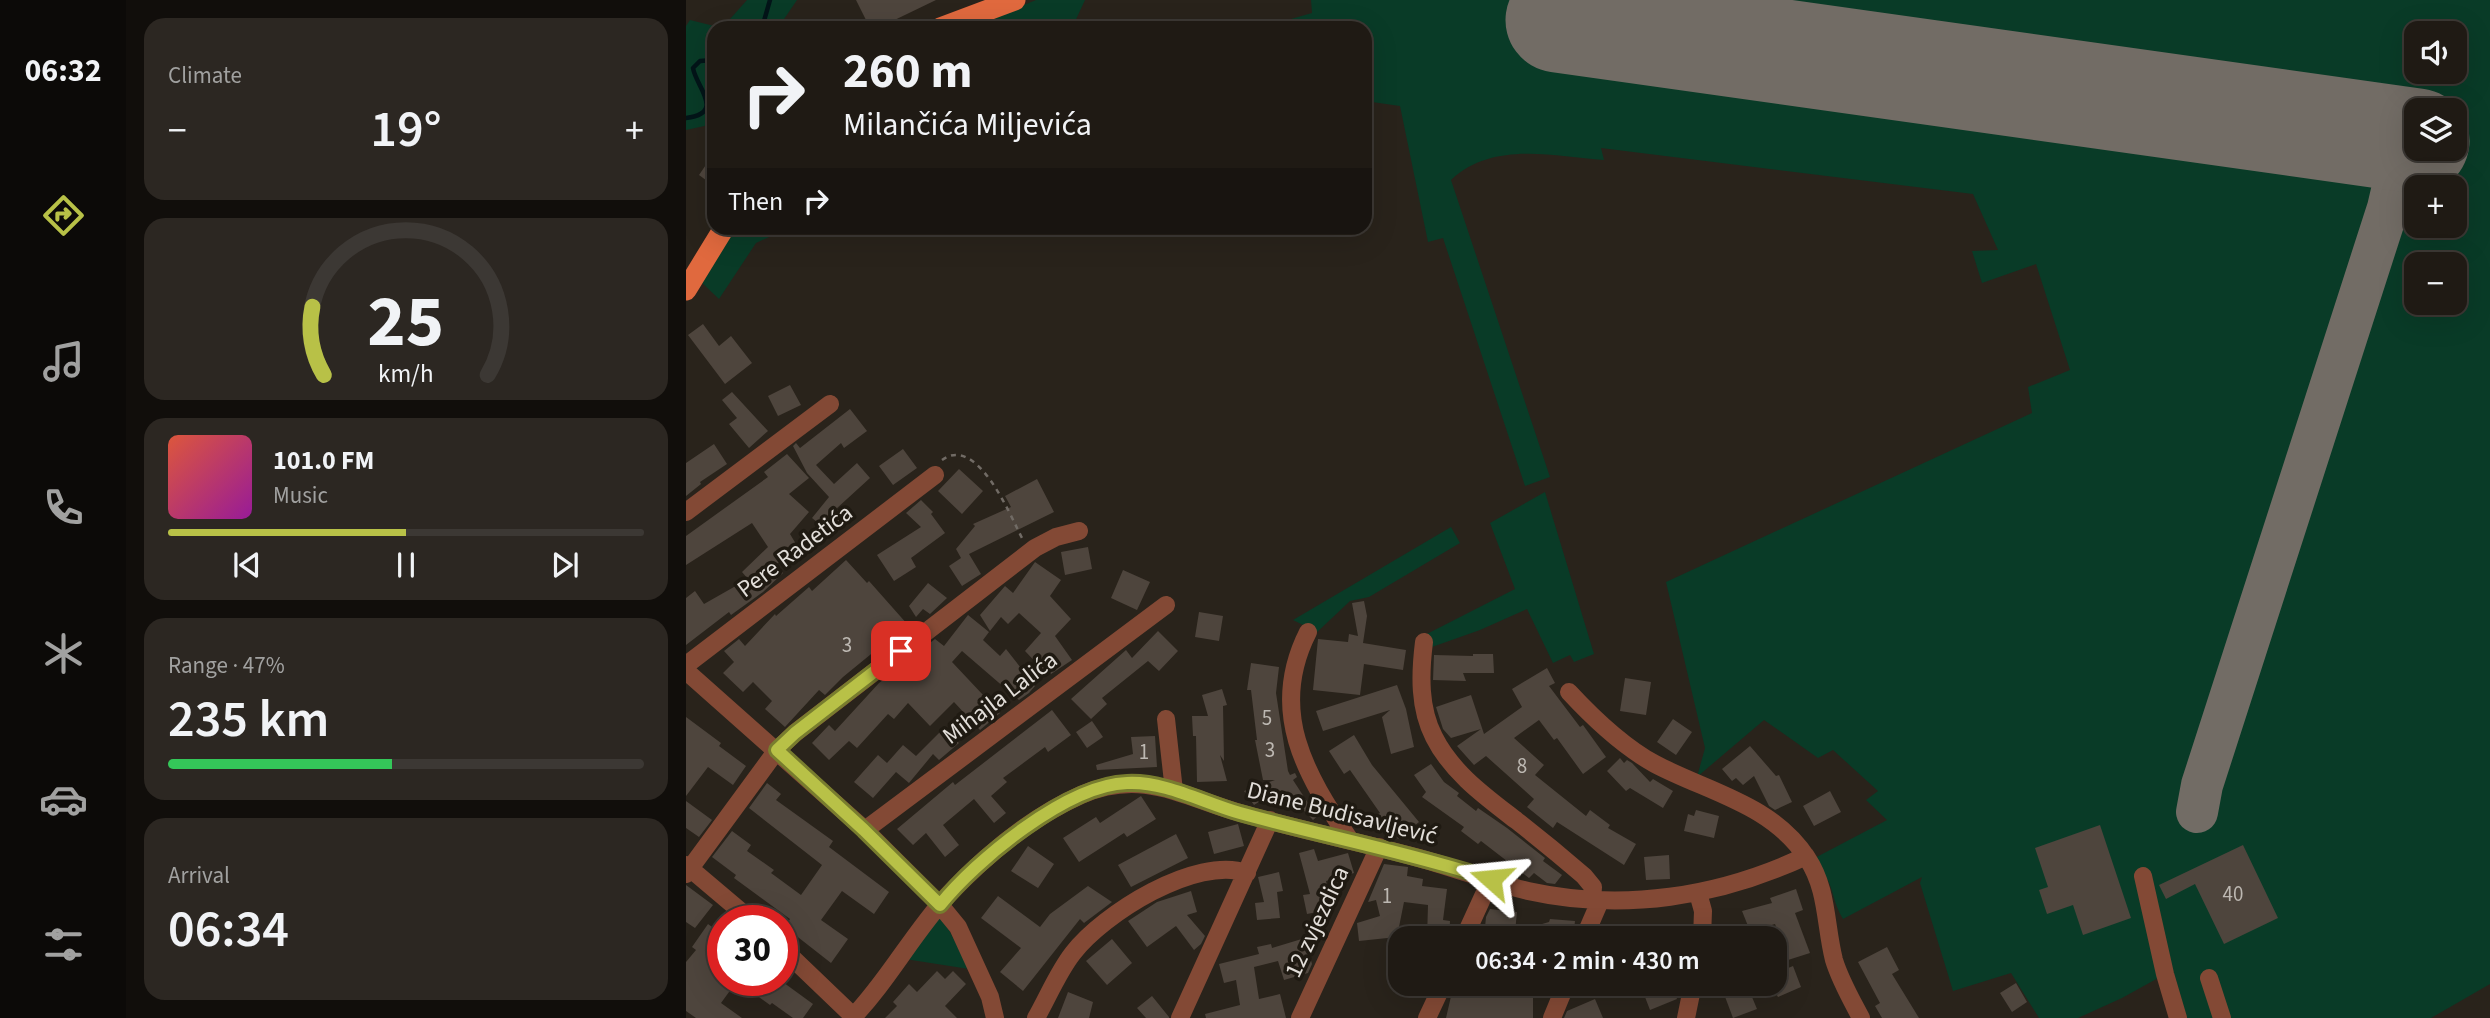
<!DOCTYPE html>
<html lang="en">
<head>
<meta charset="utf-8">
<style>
	body { margin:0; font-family:"Source Sans 3",sans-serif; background:#2c2722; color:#f1f3f6; height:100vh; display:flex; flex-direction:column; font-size:26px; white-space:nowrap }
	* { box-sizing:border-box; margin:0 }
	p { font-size:23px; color:#a1a1a0 }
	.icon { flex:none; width:38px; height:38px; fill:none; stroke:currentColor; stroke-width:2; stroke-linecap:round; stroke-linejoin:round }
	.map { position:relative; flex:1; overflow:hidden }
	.side { display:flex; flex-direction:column; gap:18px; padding:18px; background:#110e0b; width:560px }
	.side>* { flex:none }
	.banner { position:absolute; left:21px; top:21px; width:665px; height:214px; border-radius:21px; box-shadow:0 7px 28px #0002,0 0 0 2px #3c3834; background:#1f1a14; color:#f1f3f6; overflow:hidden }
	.fabs { position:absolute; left:1718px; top:21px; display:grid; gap:14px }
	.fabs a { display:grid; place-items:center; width:63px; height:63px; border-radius:14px; background:#1f1a14; box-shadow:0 7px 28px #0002,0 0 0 2px #3c3834; font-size:35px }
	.speed { position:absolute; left:21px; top:905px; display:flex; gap:14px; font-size:35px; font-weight:700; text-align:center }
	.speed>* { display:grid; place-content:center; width:91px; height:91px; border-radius:50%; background:#1f1a14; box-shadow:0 7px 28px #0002,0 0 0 2px #3c3834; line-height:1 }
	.speed .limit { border:10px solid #d22; background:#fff; color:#111 }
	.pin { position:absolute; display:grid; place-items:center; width:60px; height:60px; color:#fff; margin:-30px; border-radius:14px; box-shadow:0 4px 10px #0006 }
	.me { position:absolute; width:77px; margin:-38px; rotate:288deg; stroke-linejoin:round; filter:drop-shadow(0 0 5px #0008) }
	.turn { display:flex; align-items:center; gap:24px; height:147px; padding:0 21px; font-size:32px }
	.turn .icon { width:91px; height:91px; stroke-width:2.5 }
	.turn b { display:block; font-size:49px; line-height:60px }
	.then { display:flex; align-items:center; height:66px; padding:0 21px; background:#0003; gap:14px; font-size:26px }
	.big { font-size:52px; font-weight:600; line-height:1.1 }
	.side .card { flex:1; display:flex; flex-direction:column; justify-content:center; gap:10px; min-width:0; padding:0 24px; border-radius:21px; background:#2c2722 }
	.side .dial { align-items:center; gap:0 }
	.dial svg { height:182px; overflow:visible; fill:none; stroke:#3c3834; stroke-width:7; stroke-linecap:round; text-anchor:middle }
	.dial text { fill:#f1f3f6; stroke:none }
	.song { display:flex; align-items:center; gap:21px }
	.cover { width:84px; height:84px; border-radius:10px; background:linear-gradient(135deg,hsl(10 70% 55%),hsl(300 70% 35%)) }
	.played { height:7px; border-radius:4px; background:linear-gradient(90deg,#b8c147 50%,#3c3834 50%) }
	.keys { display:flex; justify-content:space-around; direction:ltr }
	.heat { display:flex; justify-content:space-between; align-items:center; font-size:38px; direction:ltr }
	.charge { height:10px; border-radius:5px; background:linear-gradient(90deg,#34c759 47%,#3c3834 0) }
	.trip { position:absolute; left:702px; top:926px; width:399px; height:70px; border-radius:21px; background:#1f1a14; box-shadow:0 7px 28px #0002,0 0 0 2px #3c3834; font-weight:600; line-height:70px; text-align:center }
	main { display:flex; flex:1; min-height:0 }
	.tabs { display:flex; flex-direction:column; width:126px; justify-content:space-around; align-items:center; background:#0c0a08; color:#a1a1a0 }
	.tabs .icon { width:49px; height:49px }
	.tabs .on { color:#b8c147 }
	.tabs b { font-size:32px; color:#f1f3f6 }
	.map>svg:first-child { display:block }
	.green { fill:#093b27; fill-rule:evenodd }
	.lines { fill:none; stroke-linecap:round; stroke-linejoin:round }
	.stream { stroke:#031418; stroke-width:4.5 }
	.taxiway { stroke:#726c65; stroke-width:42 }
	.runway { stroke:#726c65; stroke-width:105 }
	.building { fill:#4e453d }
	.path { stroke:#716b65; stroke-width:2.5; stroke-dasharray:5 5; stroke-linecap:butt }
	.minor { stroke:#834935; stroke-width:18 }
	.major { stroke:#e0693e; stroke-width:21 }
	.route-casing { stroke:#787d2e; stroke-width:18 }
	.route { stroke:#b8c147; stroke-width:12 }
	.labels { text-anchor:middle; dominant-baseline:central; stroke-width:7; stroke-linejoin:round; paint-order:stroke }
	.number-label { font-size:21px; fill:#bdb8b2 }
	.street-label { font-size:24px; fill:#e2ded9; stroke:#1f1a12 }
</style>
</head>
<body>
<main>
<nav class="tabs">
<b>06:32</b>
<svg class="icon on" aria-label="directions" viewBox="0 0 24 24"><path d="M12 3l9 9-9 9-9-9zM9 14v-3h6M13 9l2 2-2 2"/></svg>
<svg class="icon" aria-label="music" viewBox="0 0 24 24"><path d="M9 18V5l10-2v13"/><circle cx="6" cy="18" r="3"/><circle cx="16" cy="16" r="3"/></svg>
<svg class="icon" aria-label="phone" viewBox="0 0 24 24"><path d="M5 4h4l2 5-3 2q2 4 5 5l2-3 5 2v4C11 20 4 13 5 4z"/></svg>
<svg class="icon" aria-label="climate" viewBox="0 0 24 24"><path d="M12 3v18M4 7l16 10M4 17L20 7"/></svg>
<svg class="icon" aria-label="car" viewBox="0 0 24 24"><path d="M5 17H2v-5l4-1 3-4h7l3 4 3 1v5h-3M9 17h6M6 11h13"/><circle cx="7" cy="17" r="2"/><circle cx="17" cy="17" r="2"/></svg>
<svg class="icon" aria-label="filters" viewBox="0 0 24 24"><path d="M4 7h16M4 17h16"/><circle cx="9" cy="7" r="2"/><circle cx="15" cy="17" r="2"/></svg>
</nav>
<section class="side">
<div class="card"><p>Climate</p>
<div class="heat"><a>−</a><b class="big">19°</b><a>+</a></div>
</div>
<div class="card dial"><svg viewBox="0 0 100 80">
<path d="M14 69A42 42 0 1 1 86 69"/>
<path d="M14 69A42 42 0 0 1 9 39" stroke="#b8c147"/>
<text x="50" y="56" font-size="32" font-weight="700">25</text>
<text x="50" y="72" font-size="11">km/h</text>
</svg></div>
<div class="card">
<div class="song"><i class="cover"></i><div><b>101.0 FM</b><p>Music</p></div></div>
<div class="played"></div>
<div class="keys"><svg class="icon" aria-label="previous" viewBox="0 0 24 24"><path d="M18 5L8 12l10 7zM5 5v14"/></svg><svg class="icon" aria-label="pause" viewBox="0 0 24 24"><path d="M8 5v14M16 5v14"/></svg><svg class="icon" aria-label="next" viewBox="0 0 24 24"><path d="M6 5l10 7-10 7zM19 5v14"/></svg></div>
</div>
<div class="card"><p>Range · 47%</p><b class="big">235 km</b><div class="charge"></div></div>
<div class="card"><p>Arrival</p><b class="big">06:34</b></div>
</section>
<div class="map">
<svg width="1804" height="1018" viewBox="0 0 1804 1018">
	<rect width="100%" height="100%" fill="#29231b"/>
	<path class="green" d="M61 0H111L92 28H28V66L23 64V125L0 130V26L4 20 36 28Z
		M350 0H399L386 28H282Z
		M625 0H1804V984L1745 1018H1501L1470 913 1474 977 1436 998 1392 1018H1353L1325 973 1267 991 1234 883 1236 877 1157 919C1142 894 1151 879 1123 861L1201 820 1180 800 1192 791 1147 750 1132 758 1078 720 1011 777 1019 748 980 582 1346 413 1342 387 1384 370 1350 264 1296 283 1286 251 1312 250 1287 194 915 148 918 160C865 156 807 141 765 180L864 477 839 486 757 238 742 242 714 106 679 101V28H574L626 13ZM1731 33H1769V72H1731ZM1731 110H1769V149H1731ZM1731 187H1769V226H1731ZM1731 264H1769V303H1731Z
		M49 228H103L70 243 33 299 15 282Z
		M859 492 908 654 888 662 884 655 867 663 841 609 794 630 746 647 731 639 829 589 804 523Z
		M765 527 774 543 683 597 664 601 628 635 621 627 607 620Z
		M253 917 263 930 283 969 219 959Z"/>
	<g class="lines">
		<path class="stream" d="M76 28 84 0
			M0 118C40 113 10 87 7 68L14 61 28 60"/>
		<path class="taxiway" d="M1511 812 1516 785 1702 208 1718 139"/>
		<path class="runway" d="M872 20 1731 141"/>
	</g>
	<path class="building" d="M170 0H250L192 28H184Z
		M28 153V186L13 175Z
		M17 324 33 346 45 336 66 363 39 384 2 335Z
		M104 385 115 405 92 416 82 396Z
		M46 392 82 431 63 448 43 424 51 418 36 400Z
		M164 409 181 431 158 448 155 443 130 465 148 484 171 463 184 478 150 509 160 517 146 534 126 518 143 497 121 473 107 446 110 443 114 448Z
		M28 444 41 464 14 482 15 484 0 496V463Z
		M217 449 231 468 207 485 193 466Z
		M101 454 123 478 103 494 123 512 104 534 113 549 89 565 97 573 77 592 45 615 43 612 0 645V598L9 591 18 604 62 579 56 572 82 547 66 523 0 565V536L82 477 78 472Z
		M273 469 297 491 276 514 252 491Z
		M351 479 368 512 283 554 295 574 276 586 263 566 275 558 270 549 289 526 287 524 325 507 319 496Z
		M235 500 247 512 245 514 259 533 225 558 230 567 208 581 191 555 235 527 220 513Z
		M402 547 406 569 379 575 375 552Z
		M160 560 181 583 183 581 222 625 204 645 201 641 157 677 139 695 133 690 99 727 79 709 86 701 67 682 57 692 37 673 48 662 38 651 53 639 59 646 89 614 90 616 123 587 126 591Z
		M349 562 375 580 364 596 385 619 369 636 386 660 365 674 362 670 360 673 339 651 355 633 333 613 322 624 315 617 304 631 294 615 319 586 327 593Z
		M437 570 464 582 451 610 425 598Z
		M242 583 261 598 244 614 237 609 230 617 223 606Z
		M678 601 681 616 677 643 720 650 717 670 678 664 674 695 627 690 632 639 662 642 663 634 672 636 666 603Z
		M513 612 537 616 533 641 509 637Z
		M282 615 303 632 297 640 314 656 320 649 349 686 343 693 333 700 276 651 266 662 314 713 294 730 268 702 244 726 222 703 208 719 202 714 171 748 163 741 143 760 126 743 143 725 149 731 193 683 209 671 213 675 235 650 249 639 258 646Z
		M472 631 492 651 473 671 462 661 416 698 421 704 405 719 385 699 440 650 446 658Z
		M787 654H807L808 673H777L780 681 747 680 748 655 787 656Z
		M565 663 593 667 590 693 602 771 604 775 609 773 611 777 607 780 622 803 624 802 634 814 627 820 604 796 595 802 589 792 568 805 558 791 589 780H577L569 740H571L565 690H561Z
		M861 668 869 683 863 686 894 727 897 725 920 757 897 774 871 738 868 740 853 720 828 738 858 765 849 775 900 816 904 810 924 825 922 828 950 844 938 865 871 822 867 828 841 807 848 799 800 756 788 765 771 746 795 729 765 738 757 729 750 707 785 695 798 734 836 707 826 689Z
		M939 678 965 682 960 715 934 711Z
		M711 685 720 709 728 747 705 754 696 717 704 710 637 731 630 711Z
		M536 689 541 705 537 706 538 761 534 755 541 781 511 782 510 736H507L506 716H522L516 695Z
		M366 710 385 735 362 752 359 747 317 778 321 782 305 796 320 813 308 823 288 799 257 825 273 845 259 857 240 833 227 845 211 829 267 782 269 785Z
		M0 717 35 743 33 746 60 766 47 785 22 767 0 796Z
		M987 719 1006 732 990 755 971 742Z
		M406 721 417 737 401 748 390 732Z
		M258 728 273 743 253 760 247 754 223 783 210 772 187 798 168 782 192 755 201 763 217 745 230 756Z
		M668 735 686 765 733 822 712 839 692 814 694 813 664 770 658 774 643 751Z
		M469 736 471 767 411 770 410 765 447 754 445 737Z
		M1064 746 1090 776 1093 775 1106 802 1089 810 1083 806 1068 776 1057 785 1050 778 1046 781 1036 769Z
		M934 758 938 763 941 760 946 763 964 782 967 779 987 791 977 808 944 788 940 791 921 771Z
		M745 764 758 782 773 793 771 796 790 811 792 808 821 828 859 858 857 861 876 875 869 884 861 883 848 873 843 878 795 841 792 844 775 831 778 827 736 797 740 792 728 775Z
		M81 783 95 794 90 800 147 841 143 847 203 892 188 914 156 891 135 920 162 939 145 963 99 927 104 919 48 878 50 875 26 857 46 831 65 845 61 851 88 870 85 873 115 895 136 865 63 808Z
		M1144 791 1155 812 1128 826 1117 806Z
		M455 796 470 819 441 837 438 833 393 862 377 838 410 817 414 823Z
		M0 801 26 820 13 837 0 828Z
		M1010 810 1033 816 1028 838 998 831 1002 814 1008 816Z
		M552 824 558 846 528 854 522 832Z
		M1414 825 1445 918 1397 935 1387 905 1361 914 1353 890 1362 887 1349 848Z
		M490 834 502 858 445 887 432 865Z
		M1557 845 1592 918 1538 944 1509 884 1480 899 1473 885Z
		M342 846 368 864 352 888 325 871Z
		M628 849 632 861 662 853 668 873 640 881 646 909 621 914 617 895 624 894 613 853Z
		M983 855 984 879 960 880 958 857Z
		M698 864 722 867 721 876 737 879 736 886 761 889 757 920 764 921 763 938H741L742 905 718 902 711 937 673 941 671 923 694 916 690 900 682 902Z
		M593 872 597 891 591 892 594 918 571 920 569 903 578 902 572 877Z
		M0 885 27 905 9 928 0 922Z
		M402 886 426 902 398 923 394 919 337 991 314 972 335 948 295 918 312 896 354 927 364 914Z
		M1110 889 1117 910 1109 913 1124 953 1102 960 1089 924 1064 931 1056 911 1086 903 1084 898Z
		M505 891 511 912 501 915 519 936 515 944 508 950 490 926 461 947 442 921 471 902Z
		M804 909 831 912 829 932 863 922 864 919 889 921 887 938H798L800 917Z
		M22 924 37 935V980H94L127 1004 117 1018H107L86 1003 84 1005 51 981 35 1003 56 1018H10L0 1011V962L10 950 6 947Z
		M993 925 997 938H961L960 935Z
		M619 938 626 964 622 973 598 980 592 961 568 967 573 999 594 994 600 1018H520L519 1014 554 1005 550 980 538 983 533 964 573 954 571 947 585 944 586 948Z
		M426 939 446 963 421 985 400 961Z
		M1201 947 1213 970 1206 974 1233 1018H1196L1189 1006 1194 1003 1172 962Z
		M1107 966 1115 987 1092 997 1088 990V974Z
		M251 971 259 979 267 971 280 984 259 1006 271 1018H199L211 1006 207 1002 223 984 231 992Z
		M1330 983 1341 1002 1326 1012 1314 993Z
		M954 984H985L991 999 964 1010Z
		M1061 985 1071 1009 1047 1018 1038 994Z
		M382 992 407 1002 403 1018H372Z
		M766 992 812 998V995H847V1018H760Z
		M466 996 483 1017V1018H460L451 1008Z
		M909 999 917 1018H878L881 1011Z"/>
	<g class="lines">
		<path class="path" d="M256 460C291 434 324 515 336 538"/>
		<path class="minor" d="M0 512 144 404
			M622 632C582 711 619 774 664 840
			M738 642C734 674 733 708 748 737 766 773 800 797 831 821 854 839 876 857 898 876L907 887 906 900
			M0 665 249 475
			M0 671 179 830 254 905 272 927 304 997 309 1018
			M883 692C908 719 936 746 969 764 1022 792 1086 804 1121 858 1142 889 1139 925 1148 960 1154 980 1165 999 1175 1018
			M480 719 488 791
			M179 830 480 605
			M0 865 65 920
			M0 874 91 750 109 733 349 548 370 537 393 531
			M1457 876 1479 974 1492 1018
			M1012 893 1017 911 1016 938
			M778 938 805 879
			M898 938 914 901
			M96 948 167 1016
			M1523 978 1536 1018
			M166 1018C202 981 227 933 262 895 300 855 345 817 395 795 455 769 494 795 551 812 609 829 670 841 729 857 767 867 804 882 842 891 937 912 1033 897 1120 856
			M350 1018C362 997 372 972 387 953 417 914 510 855 561 873
			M494 1018 584 820
			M614 1018 693 847
			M741 1018 757 984
			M866 1018 880 984
			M1000 1018 1007 984"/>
		<path class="major" d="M254 28 329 0
			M0 290 38 228"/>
	</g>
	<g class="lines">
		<g class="route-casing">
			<path id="route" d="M215 651 109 733 91 750 178 830 254 905C290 860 381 785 441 783 479 781 518 803 554 813 637 836 722 852 805 879"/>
		</g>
		<use href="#route" class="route"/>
	</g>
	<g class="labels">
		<g class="number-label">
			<text x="161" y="645">3</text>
			<text x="581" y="718">5</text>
			<text x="584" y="750">3</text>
			<text x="458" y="752">1</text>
			<text x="836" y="766">8</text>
			<text x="1547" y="894">40</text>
			<text x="701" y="896">1</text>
		</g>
		<g class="street-label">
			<text transform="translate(109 551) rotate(-37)">Pere Radetića</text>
			<text transform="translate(314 698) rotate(-37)">Mihajla Lalića</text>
			<text transform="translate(656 813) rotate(14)">Diane Budisavljević</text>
			<text transform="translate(631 922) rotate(-65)">12 zvjezdica</text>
		</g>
	</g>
</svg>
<div class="fabs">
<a><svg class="icon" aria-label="sound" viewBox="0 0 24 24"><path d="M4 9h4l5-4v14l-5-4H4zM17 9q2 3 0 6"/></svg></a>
<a><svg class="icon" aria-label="layers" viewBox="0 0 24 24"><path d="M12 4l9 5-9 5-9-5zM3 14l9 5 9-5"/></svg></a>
<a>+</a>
<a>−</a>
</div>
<div class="speed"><div class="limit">30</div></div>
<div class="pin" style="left:215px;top:651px;background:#d93025"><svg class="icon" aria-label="arrive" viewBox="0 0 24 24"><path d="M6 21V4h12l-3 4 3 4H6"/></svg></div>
<svg class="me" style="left:805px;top:879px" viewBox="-20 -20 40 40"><path d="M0-17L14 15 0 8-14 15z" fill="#b8c147" stroke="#fff" stroke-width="4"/></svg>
<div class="trip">06:34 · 2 min · 430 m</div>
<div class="banner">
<div class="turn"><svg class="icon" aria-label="right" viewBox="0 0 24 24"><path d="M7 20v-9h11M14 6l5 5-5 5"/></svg><div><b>260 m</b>Milančića Miljevića</div></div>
<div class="then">Then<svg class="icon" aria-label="right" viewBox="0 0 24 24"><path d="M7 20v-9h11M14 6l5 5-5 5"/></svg></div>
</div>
</div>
</main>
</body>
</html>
